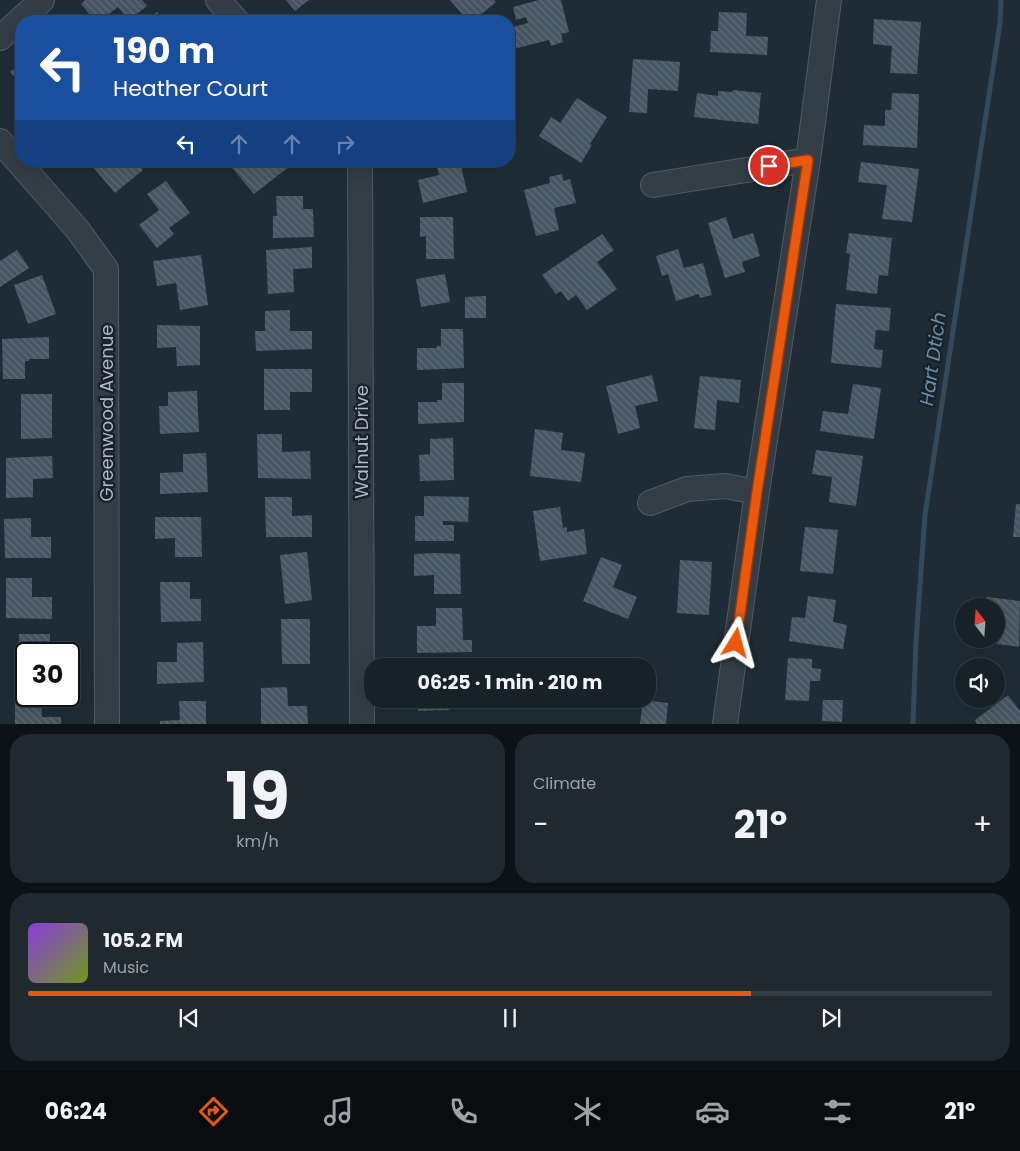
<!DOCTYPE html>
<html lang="en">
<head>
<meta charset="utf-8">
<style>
	body { margin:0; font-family:Poppins,sans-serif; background:#202930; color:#f1f3f6; height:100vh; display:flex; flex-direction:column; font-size:19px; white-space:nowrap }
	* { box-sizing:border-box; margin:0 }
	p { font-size:16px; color:#9ea3a8 }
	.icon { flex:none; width:28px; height:28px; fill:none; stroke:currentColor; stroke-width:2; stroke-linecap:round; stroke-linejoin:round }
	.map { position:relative; height:724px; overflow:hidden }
	.side { display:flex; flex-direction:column; gap:10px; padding:10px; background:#0d1216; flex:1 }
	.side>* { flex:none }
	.guide { position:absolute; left:15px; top:15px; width:500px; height:152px; border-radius:20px; box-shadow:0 5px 20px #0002,0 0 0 1px #363e45; background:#1a4fa0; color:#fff; overflow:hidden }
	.needle { width:32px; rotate:343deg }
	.fabs { position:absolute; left:955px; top:598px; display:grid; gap:10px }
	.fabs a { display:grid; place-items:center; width:50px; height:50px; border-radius:50%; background:#172128; box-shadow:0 5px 20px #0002,0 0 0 1px #363e45; font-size:25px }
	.speed { position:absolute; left:15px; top:642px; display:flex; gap:10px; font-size:25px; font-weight:700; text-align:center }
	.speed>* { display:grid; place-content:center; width:65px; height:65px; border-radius:50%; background:#172128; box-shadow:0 5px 20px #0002,0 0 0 1px #363e45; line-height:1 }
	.speed .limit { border:2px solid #111; border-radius:8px; background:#fff; color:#111 }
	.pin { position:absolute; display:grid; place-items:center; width:42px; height:42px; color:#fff; margin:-21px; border:2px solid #fff; border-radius:50%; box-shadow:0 1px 5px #0007 }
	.me { position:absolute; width:55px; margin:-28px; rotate:8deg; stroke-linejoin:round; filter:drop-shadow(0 0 4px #0008) }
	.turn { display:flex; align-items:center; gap:18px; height:105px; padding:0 15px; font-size:22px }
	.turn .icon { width:65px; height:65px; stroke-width:2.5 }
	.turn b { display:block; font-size:35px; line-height:42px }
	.lanes { display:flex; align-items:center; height:48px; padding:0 15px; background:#0003; justify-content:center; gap:25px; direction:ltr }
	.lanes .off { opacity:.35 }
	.big { font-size:38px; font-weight:700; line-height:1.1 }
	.side .widget { flex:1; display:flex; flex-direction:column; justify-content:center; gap:8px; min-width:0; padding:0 18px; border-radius:20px; background:#202930 }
	.side .dial { align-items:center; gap:0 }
	.dial b { font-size:65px; line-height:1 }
	.song { display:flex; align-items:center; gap:15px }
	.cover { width:60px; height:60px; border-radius:8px; background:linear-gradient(135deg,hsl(270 70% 55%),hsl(80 70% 35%)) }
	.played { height:5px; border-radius:2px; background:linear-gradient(90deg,#ea580c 75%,#363e45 75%) }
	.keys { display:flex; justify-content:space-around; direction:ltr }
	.heat { display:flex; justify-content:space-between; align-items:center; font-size:28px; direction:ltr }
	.side .tiles { flex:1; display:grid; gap:10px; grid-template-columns:1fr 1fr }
	.widget:last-child { grid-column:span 2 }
	.trip { position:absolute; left:364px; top:658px; width:292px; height:50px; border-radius:20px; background:#172128; box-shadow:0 5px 20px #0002,0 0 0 1px #363e45; font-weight:700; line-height:50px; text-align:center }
	.dock { display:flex; height:80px; justify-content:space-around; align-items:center; background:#090d10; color:#9ea3a8 }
	.dock .icon { width:35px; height:35px }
	.dock .current { color:#ea580c }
	.dock b { font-size:22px; color:#f1f3f6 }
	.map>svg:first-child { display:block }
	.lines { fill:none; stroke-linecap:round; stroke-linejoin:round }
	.stream { stroke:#334a5d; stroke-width:5 }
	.building { fill:url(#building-back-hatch) }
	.minor-casing { stroke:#505b64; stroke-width:26 }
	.minor { stroke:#333d46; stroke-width:24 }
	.route-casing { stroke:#983908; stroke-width:12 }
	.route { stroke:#ea580c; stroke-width:9 }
	.labels { text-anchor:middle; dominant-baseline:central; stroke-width:5; stroke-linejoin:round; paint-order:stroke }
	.street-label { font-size:18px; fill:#adb8c3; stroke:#18222b }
	.water-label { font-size:19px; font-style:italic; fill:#6d8ea8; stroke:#18222b }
</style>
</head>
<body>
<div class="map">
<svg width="1020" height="724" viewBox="0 0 1020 724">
	<defs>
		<pattern id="building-back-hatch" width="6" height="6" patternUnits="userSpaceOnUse" patternTransform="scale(1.25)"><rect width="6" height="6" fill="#475662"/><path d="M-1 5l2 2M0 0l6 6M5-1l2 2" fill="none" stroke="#5f6c77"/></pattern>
	</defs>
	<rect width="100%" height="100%" fill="#1f2c36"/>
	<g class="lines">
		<path class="stream" d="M913 724 916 641 925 515 1000 23 1001 0"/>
	</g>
	<path class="building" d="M85 0H142L147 6 129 20 118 7 100 21H95L81 4Z
		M286 0H309L295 11Z
		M450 0H494L496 2 473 21H468Z
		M539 0H561L569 32 561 34 563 42 551 46 549 40 509 50V28L528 23 526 17 516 20 513 7Z
		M157 12 164 21H145Z
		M719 12 747 13 746 36 768 37 767 55 710 52 711 31H718Z
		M874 19 921 22 917 74 890 73 892 46 873 44Z
		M633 59 680 62 678 91 648 89 647 113 629 112Z
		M21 62V84L10 72Z
		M733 90 761 93 758 124 694 117 697 93 718 96V91L732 92Z
		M892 93 919 94 917 148 863 145 864 125 885 126V110H891Z
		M577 98 607 117 590 144 592 145 581 163 539 136 551 117 560 123Z
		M88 161H136L143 170 115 193Z
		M230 161H287L290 166 254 194 228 163Z
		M436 161H460L467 192 423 203 418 180 439 175Z
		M861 162 919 169 912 222 882 219 887 185 858 182Z
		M562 174 563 181 570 179 576 203 554 208 559 230 536 236 524 190 550 183 549 177Z
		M166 181 190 213 169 228 174 234 157 248 139 225 159 210 147 194Z
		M276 196H303V209H313L314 237 273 238V216H277Z
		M420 217H453L454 259H426V236L420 237Z
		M726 217 733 239 753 233 760 256 742 262 745 272 725 278 708 223Z
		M849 233 892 238 888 276 879 275 877 294 846 290 850 254 846 253Z
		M602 234 614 250 597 262 617 289 587 310 576 295 568 301 561 291 556 294 542 275Z
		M312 247V268L293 269 294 292 268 294 266 250Z
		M678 249 684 268 703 263 712 295 700 298 699 294 676 301 668 274 662 276 656 256Z
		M17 250 29 268 0 287V261Z
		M201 255 208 305 180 310 176 283 157 286 153 261Z
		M445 274 450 302 421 307 416 279Z
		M42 275 56 314 28 324 14 285Z
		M486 296V318H465V297Z
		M836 304 891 308 889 331 876 330 874 349 883 350 881 368 831 363Z
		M290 310V331H312V349L256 351 255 331H265V311Z
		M157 325 200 326V365L177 366 176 347 157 348Z
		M441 329H463L464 368 417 370V348H437V346H441Z
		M49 337V359H29V361H25V379H3L2 339Z
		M264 369H312V392H290V410H264Z
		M652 375 658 401 635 406 640 428 618 434 606 386Z
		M700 376 741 380 739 403 717 400 715 430 694 428Z
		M442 383H464V422L418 424V402H438L437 400H442Z
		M853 384 881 388 874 439 820 431 823 411 848 414Z
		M197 391 199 432 160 434 159 406H168V392Z
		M21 394H52V438L21 439Z
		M535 429 563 433 561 450 585 453 581 482 530 476Z
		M257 434H282V452L310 451 311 479 258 478Z
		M453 438 454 480 420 481 419 455 430 454V439Z
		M816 450 863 456 856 506 829 502 832 477 812 474Z
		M206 453 208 492 160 494V473L183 472V454Z
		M52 456 53 478 33 479V497L6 498V458Z
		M424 496 469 497 468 522 443 521V525H454V541H415V516H424Z
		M265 497H292V516L312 515V537H266Z
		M1016 504H1020V537H1013Z
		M560 507 563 528 567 527V532L584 529 587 554 540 561 533 511Z
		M155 517H201L202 557H175V538L155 539Z
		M31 518V537H51V558H5L4 519Z
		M805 527 838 530 833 574 800 571Z
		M307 552 312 600 285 604 280 555Z
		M435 553 460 554 461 594H434V575L414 576V554Z
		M601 557 622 565 613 587 637 597 628 619 583 601Z
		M680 560 712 562 709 615 677 613Z
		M6 578H32V597H52V619L6 618Z
		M160 582H190V599H201V621L161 622Z
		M808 596 836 600 833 622 847 625 843 649 789 641 792 617 805 618Z
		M987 597 1020 601 1019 647 997 644 999 624 996 623V606H986Z
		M436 608H462L463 640H472V652L417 653V626H436Z
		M281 619H310V664H282Z
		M19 634H50V654H26V681H18Z
		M203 642 204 682 157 684V662H177V643Z
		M788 658 812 659V668L821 669 820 681H810L809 701 785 700Z
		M287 687 288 706H307L308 724H261V688Z
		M1008 695 1020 711V724H977L975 720Z
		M41 698 42 717H61V724H15V699Z
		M418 699H449V710L418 711Z
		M643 700 668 703 666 724H640Z
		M823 700H843L842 722 822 721Z
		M179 701H206V724H160V721L180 720Z"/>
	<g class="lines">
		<g class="minor-casing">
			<path id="minor" d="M218 0 237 21
				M0 38 42 0
				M0 141 77 229 106 269 107 724
				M360 161 362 724
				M653 185 808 160
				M650 503 687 489 725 486 757 492
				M725 724 757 492 808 160 829 0"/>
		</g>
		<use href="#minor" class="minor"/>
	</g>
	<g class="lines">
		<g class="route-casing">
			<path id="route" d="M736 643 757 492 808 160 769 166"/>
		</g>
		<use href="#route" class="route"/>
	</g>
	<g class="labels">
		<g class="street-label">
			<text transform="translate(106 413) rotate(-90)">Greenwood Avenue</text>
			<text transform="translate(361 442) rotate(-90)">Walnut Drive</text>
		</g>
		<g class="water-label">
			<text transform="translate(933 359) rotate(-82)">Hart Dtich</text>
		</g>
	</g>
</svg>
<div class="fabs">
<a><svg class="needle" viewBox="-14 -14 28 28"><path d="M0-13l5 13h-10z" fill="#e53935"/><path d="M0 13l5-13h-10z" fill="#9ea3a8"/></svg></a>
<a><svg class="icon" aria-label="sound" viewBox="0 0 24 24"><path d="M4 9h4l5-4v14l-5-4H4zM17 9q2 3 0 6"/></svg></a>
</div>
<div class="speed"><div class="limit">30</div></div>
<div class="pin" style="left:769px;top:166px;background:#d93025"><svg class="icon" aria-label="arrive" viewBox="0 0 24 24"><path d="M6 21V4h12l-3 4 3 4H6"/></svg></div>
<svg class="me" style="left:736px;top:643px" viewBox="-20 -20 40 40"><path d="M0-17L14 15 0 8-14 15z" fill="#ea580c" stroke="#fff" stroke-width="4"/></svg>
<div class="trip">06:25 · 1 min · 210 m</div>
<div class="guide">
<div class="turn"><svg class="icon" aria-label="left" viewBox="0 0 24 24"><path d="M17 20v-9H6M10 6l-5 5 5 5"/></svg><div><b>190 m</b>Heather Court</div></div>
<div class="lanes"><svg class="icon" aria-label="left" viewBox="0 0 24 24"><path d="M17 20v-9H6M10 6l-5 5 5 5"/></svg><svg class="icon off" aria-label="ahead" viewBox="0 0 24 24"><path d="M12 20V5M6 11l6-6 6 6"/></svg><svg class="icon off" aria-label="ahead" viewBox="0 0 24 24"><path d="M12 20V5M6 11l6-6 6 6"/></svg><svg class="icon off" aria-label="right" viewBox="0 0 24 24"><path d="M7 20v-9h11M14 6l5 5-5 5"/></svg></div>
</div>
</div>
<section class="side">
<div class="tiles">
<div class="widget dial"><b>19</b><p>km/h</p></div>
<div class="widget"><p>Climate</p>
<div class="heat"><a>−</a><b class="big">21°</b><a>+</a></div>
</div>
<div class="widget">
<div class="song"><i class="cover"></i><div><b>105.2 FM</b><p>Music</p></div></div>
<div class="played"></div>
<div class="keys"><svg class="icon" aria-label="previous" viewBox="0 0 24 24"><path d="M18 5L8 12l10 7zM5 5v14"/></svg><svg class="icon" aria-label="pause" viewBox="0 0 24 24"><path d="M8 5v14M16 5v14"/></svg><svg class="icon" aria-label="next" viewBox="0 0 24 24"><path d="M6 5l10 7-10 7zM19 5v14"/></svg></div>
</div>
</div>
</section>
<nav class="dock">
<b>06:24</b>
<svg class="icon current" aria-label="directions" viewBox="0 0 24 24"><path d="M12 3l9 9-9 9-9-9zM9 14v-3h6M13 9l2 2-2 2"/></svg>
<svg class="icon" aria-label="music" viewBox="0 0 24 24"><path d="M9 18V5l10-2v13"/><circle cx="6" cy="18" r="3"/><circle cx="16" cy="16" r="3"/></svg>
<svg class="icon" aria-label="phone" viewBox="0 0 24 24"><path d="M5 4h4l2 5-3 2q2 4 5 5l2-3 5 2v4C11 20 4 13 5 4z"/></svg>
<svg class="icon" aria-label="climate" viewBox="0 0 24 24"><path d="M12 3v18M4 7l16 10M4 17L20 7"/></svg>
<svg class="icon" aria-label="car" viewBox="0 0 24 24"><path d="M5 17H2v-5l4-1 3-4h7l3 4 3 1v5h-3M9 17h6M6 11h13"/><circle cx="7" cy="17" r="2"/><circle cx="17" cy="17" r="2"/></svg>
<svg class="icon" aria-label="filters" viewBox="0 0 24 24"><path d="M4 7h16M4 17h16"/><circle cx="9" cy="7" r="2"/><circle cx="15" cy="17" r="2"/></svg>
<b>21°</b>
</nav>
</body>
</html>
